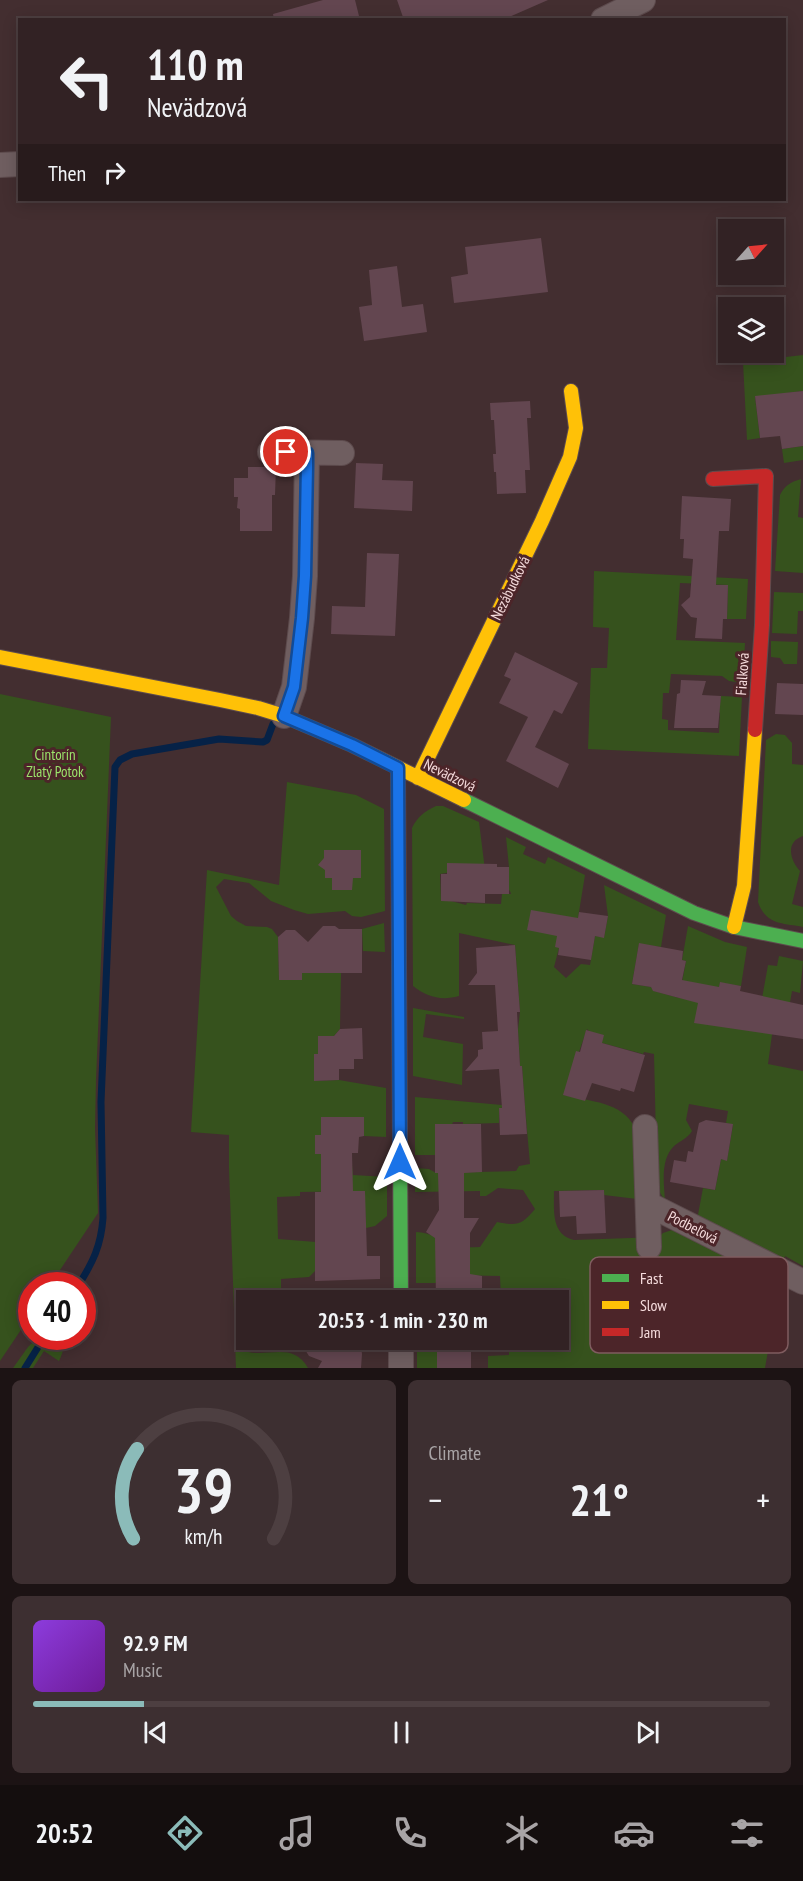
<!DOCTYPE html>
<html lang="en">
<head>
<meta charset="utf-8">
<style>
	body { margin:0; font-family:"PT Sans Narrow",sans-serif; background:#3d2f31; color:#f1f3f6; height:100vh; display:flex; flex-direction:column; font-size:22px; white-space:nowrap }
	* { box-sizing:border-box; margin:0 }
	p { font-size:20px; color:#a8a4a6 }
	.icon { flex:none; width:33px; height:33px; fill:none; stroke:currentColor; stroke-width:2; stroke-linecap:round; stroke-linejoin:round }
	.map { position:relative; height:1368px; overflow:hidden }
	.side { display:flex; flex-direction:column; gap:12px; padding:12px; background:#1c1314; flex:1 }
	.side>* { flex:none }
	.hud { position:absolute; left:18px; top:18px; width:768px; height:183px; border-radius:0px; box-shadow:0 3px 15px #0003,0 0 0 2px #4d3f41; background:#322224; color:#f1f3f6; overflow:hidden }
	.needle { width:39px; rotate:63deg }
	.tools { position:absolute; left:718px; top:219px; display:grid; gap:12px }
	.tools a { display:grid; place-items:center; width:66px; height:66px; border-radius:0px; background:#322224; box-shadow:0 3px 15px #0003,0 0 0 2px #4d3f41; font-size:30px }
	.speed { position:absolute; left:18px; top:1272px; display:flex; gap:12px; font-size:30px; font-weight:700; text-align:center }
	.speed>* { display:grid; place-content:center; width:78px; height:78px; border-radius:50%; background:#322224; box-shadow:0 3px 15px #0003,0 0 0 2px #4d3f41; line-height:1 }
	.speed .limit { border:9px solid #d22; background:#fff; color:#111 }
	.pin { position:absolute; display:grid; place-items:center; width:51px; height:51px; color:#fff; margin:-26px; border:3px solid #fff; border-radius:50%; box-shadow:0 2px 6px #0007 }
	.me { position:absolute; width:66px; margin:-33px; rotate:0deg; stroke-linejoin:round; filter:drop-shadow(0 0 4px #0008) }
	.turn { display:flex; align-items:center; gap:21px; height:126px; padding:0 30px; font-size:27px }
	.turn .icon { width:78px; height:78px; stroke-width:2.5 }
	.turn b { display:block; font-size:42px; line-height:51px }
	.then { display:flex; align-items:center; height:57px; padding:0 30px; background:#0003; gap:12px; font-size:22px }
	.big { font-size:45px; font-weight:800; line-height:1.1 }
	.side .card { flex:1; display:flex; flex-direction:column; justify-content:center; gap:9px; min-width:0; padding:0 21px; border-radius:9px; background:#3d2f31 }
	.side .dial { align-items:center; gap:0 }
	.dial svg { height:156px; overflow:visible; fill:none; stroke:#4d3f41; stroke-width:7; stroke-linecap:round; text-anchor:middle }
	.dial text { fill:#f1f3f6; stroke:none }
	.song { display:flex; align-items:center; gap:18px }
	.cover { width:72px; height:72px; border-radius:9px; background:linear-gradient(135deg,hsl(270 70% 55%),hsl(280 70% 35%)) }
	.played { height:6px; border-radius:3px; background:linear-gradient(90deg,#8bbbb9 15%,#4d3f41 15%) }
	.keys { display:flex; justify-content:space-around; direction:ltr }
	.heat { display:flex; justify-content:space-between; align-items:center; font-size:33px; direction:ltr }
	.side .tiles { flex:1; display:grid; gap:12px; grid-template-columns:1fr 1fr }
	.card:last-child { grid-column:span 2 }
	.trip { position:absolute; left:236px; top:1290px; width:333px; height:60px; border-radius:0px; background:#322224; box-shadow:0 3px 15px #0003,0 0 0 2px #4d3f41; font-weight:800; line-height:60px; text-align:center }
	.tab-bar { display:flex; height:96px; justify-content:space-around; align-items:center; background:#140e0e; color:#a8a4a6 }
	.tab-bar .icon { width:42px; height:42px }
	.tab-bar .on { color:#8bbbb9 }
	.tab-bar b { font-size:27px; color:#f1f3f6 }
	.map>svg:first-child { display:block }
	.green { fill:#36521d }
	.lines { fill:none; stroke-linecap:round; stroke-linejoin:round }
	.stream { stroke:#062247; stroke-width:7 }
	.building { fill:#634650 }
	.street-casing { stroke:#5d4b4d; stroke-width:26 }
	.fast-casing { stroke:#5d4b4d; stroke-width:16 }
	.slow-casing { stroke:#5d4b4d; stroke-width:16 }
	.jam-casing { stroke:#5d4b4d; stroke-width:16 }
	.street { stroke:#6f5e60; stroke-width:24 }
	.fast { stroke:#4caf50; stroke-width:14 }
	.slow { stroke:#ffc107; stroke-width:14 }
	.jam { stroke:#c62828; stroke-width:14 }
	.route-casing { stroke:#114b97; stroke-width:15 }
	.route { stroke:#1a73e8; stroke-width:10 }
	.labels { text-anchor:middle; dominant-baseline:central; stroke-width:6; stroke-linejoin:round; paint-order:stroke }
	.street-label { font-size:15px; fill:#f6dcdd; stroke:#4c2529 }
	.park-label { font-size:15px; fill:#9be46b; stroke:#4c2529 }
	.key { fill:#4c2529; stroke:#7f5c5f; stroke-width:1.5 }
	.key-label { font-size:16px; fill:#f6dcdd }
</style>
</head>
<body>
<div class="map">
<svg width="803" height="1368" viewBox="0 0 803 1368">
	<rect width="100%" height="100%" fill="#432e30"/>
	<path class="green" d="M803 355V391L755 397 760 438 747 440 743 362Z
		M803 446V460L784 463 782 449Z
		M801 479 798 517 803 518V573L775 571 780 495C785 485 791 482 801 479Z
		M594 571 748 579 746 619H727L728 585 680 583 676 640 745 643 743 683 729 681 722 676 671 674 669 693H663L662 719 668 720V730L719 733 720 713 719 712 721 696 742 697 739 756 588 749 591 668H607L609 628 593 627Z
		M774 592 803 593V611H798L797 634 772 633Z
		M771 641 798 642 797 664H784L780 658 771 657Z
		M0 694 111 717 96 1079 95 1128 98 1213 50 1285 32 1286 31 1315 0 1361Z
		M776 734 785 735 792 743V764L803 765V836C785 842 790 860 800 871L792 904 803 907V927C782 923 766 925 758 902L766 740Z
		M287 782 356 795 384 809 385 911 361 917 352 916 345 911 308 914 294 910 271 901 249 883 224 879 216 887 231 916 237 921 246 926 267 927 272 929 278 937 279 979 302 980V973H341L340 1029 334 1036H318V1054H314V1081L339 1080 386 1088V1137L364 1136 363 1117H321V1135H315L321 1154V1165H352L353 1175 387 1177V1216L375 1226 366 1228 364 1191 300 1192V1196L277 1197 278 1239 316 1242 315 1271 309 1277 281 1279V1300H246V1333L239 1339 248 1352C270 1357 293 1342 308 1368H236L229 1168V1135L191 1132 207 870 279 885Z
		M436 806H443L479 822 484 862V867L440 874 441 901H451L466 905 467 903 501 904 502 894H511L510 891 509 890V867L506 837 526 847 523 854 545 864 548 857 585 875 578 918 559 948 554 967 566 978 581 964 590 965 595 936 604 937 608 916 604 885 666 915 661 947 639 944 632 984 651 987 654 991 679 998 686 961 682 960 688 926 725 942 747 947 741 986 720 983 719 987 756 1032 768 965 777 966 779 956 803 961 800 993 792 991 789 1008 774 1020 768 1064 803 1071V1266L785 1256 783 1263 697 1220 703 1188 715 1190 721 1159 727 1160 733 1125 726 1123 728 1111 689 1104 686 1120 692 1131C688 1138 680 1141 674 1146 660 1160 664 1183 665 1201L658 1189 657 1181 654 1054 644 1052 643 1054 602 1043 587 1029 564 1095C590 1102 622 1101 635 1128L637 1199 604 1195V1190L554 1191C554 1210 551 1235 574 1240L659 1237 663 1233 672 1230 780 1282 765 1368H488V1356L509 1355V1340H558V1300H501L500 1276 453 1275 436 1283H416V1232C431 1232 445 1242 459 1246 466 1248 473 1247 480 1247L497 1222C517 1226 522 1225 535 1209L523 1190 498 1188 486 1196H480V1191L415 1192V1168L429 1169 436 1173 516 1171 519 1166 530 1164 525 1107 499 1108V1123L463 1124V1122H453L440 1155H415V1097L525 1107 522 1066H520L518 1030 520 1012 515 945 459 933V996C441 1001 427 997 413 986L412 828C417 817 425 811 436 806Z
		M384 923 385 952 363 951 362 929Z
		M413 1008 464 1017V1019L426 1014 423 1037 463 1044 462 1085 413 1076Z
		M38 1337H61C66 1345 63 1352 59 1361L44 1351 33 1368H13L28 1347Z
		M417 1340H451V1348H437V1368H417Z"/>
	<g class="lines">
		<path class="stream" d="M78 1286C93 1262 101 1246 103 1218L101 1102 115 767 120 760 132 754 219 739 263 742 267 740 273 724
			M25 1368 45 1336"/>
	</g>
	<path class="building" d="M323 0H355L360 20H274L273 14Z
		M397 0H548L502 20H404Z
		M541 238 548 292 454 303 451 277 468 274 465 247Z
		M397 266 402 307 423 304 427 332 364 341 359 307 372 305 369 270Z
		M803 391V446L782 449 780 436 760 438 755 396Z
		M530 401 531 418H527L530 470H525L526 493 497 494 496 472H494L493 454H496L494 420H491L490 403Z
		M356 463 383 464 382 480 413 481 412 511 354 508Z
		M248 467H276L275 495H272V531H240V509L237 508 238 497H234V478H248Z
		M682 496 731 499 729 531H719L716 585H728L727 619H723L722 639 695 638 697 618 691 617 681 605 690 597 693 559 683 558 684 539H680Z
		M367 553 399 554 395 636 331 634 332 606 365 607Z
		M515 652 578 683 562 714 554 710 535 747 569 764 558 788 506 761 528 717 499 703 511 679 504 676Z
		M681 680 706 681 702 695 721 696 718 728H674L677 694 680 693Z
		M777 683 803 684V715L775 714Z
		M324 850H361V878H353L352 890H332V878H325V870L318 865 324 858Z
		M447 863 497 864V867H509V894H485V903L441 901V874H447Z
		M531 910 578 918 579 912 608 916 604 938 595 936 591 960 558 955 559 948 555 947 557 936 527 930Z
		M323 926H335L339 929H362V973H302V980H279L278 937 286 930H295L308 942Z
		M639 943 683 951 682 960 686 961 682 980 719 987 720 982 741 986 740 991 803 1005V1039L694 1023 698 1003 653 991 651 987 632 984Z
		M515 945 520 1012H517L520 1066H522L527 1134 500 1135 499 1108H502L499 1069 465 1071 478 1056V1050L483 1049 482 1032 498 1031 495 985H468L477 973 476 948Z
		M362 1028 363 1059H354V1069H339V1080L314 1081V1054H318V1036H334L340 1029Z
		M586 1030 604 1035 602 1043 645 1055 634 1092 621 1088 620 1091 592 1083 585 1101 563 1095 576 1051 580 1052Z
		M321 1117H364V1136L359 1137 358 1153H352L353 1191H365L367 1256H380V1279L315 1281V1192H321V1154H315V1135H321Z
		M706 1120 733 1124 727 1161 721 1159 715 1190 670 1182 674 1160 686 1162 688 1151 693 1152 699 1123Z
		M435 1124H481L482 1172 464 1173V1218H479L470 1233V1274L482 1276V1300H436L435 1238 426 1232 439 1210 438 1173H435Z
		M604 1190 606 1233 577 1234 576 1216 560 1217 559 1191Z
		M299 1340H360L362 1354 361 1368H318L322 1361 309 1356Z
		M437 1348H471V1368H437Z"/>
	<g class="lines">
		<g class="street-casing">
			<path id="street" d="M603 20 643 0
				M0 165 20 164
				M270 452 342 453
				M284 716 294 687 302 618 305 576 307 453
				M645 1127 649 1247
				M648 1204 803 1282
				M401 1340V1368"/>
		</g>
		<g class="fast-casing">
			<path id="fast" d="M464 800 694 913 734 927 803 941
				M400 1149 401 1300"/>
		</g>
		<g class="slow-casing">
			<path id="slow" d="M0 657 220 700 258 708 284 716 352 745 464 800
				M418 778 542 521 570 457 576 428 571 391
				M734 927 744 886 755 730"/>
		</g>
		<g class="jam-casing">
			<path id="jam" d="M713 479 766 476 762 625 755 730
				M398 768 400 1149"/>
		</g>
		<use href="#street" class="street"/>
		<use href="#fast" class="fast"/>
		<use href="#slow" class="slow"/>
		<use href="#jam" class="jam"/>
	</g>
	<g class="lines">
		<g class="route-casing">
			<path id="route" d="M286 452 307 453V465L305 576 302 618 294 687 284 716 352 745 398 768 400 1162"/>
		</g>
		<use href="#route" class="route"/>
	</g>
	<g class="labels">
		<g class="street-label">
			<text transform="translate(510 588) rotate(-64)">Nezábudková</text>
			<text transform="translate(742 674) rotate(-86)">Fialková</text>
			<text transform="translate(450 775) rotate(26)">Nevädzová</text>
			<text transform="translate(693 1227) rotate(27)">Podbeľová</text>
		</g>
		<g class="park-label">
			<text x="55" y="754">Cintorín<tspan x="55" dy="17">Zlatý Potok</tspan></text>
		</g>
	</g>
	<rect x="590" y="1257" width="198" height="96" rx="9" class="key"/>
	<rect x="602" y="1274" width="27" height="8" fill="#4caf50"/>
	<rect x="602" y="1301" width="27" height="8" fill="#ffc107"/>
	<rect x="602" y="1328" width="27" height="8" fill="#c62828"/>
	<g class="key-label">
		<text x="640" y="1284">Fast</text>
		<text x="640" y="1311">Slow</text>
		<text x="640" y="1338">Jam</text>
	</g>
</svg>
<div class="tools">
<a><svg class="needle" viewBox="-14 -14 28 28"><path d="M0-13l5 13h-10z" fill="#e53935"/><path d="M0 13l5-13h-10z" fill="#a8a4a6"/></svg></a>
<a><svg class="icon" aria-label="layers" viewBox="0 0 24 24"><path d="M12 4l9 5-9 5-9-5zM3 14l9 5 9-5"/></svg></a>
</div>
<div class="speed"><div class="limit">40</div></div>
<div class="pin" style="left:286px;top:452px;background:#d93025"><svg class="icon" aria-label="arrive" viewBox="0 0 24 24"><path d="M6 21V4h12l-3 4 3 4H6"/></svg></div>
<svg class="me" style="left:400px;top:1162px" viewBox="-20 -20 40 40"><path d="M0-17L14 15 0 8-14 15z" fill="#1a73e8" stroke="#fff" stroke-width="4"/></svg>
<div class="trip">20:53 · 1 min · 230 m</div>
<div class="hud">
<div class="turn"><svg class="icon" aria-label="left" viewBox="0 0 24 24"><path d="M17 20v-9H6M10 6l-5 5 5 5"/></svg><div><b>110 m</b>Nevädzová</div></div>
<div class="then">Then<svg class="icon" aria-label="right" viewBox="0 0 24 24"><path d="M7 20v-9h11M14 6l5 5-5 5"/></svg></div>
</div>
</div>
<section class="side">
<div class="tiles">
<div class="card dial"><svg viewBox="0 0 100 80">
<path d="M14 69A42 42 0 1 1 86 69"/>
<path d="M14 69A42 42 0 0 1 16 23" stroke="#8bbbb9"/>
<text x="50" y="56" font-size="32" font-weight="700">39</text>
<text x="50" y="72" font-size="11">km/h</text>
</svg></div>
<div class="card"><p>Climate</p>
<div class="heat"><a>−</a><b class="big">21°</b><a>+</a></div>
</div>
<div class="card">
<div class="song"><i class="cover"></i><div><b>92.9 FM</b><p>Music</p></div></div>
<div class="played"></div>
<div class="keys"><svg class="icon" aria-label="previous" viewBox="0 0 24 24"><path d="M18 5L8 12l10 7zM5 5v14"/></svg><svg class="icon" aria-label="pause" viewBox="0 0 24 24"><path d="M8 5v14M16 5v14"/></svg><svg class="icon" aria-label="next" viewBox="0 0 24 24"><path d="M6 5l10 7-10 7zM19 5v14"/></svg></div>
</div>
</div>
</section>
<nav class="tab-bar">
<b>20:52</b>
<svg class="icon on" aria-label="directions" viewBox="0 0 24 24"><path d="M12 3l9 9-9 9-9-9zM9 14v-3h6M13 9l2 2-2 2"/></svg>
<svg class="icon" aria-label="music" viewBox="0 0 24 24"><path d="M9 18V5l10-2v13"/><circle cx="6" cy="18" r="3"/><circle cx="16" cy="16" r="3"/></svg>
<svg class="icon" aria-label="phone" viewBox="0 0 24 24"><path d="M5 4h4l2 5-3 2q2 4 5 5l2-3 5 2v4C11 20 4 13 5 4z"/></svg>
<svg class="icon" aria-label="climate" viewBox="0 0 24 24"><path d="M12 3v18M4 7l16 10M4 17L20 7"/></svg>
<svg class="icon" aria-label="car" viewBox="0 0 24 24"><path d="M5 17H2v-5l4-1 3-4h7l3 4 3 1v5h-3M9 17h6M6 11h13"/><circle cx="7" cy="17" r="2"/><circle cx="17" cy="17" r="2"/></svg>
<svg class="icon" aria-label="filters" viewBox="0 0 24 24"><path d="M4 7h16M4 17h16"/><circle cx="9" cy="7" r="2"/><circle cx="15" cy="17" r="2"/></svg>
</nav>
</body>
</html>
